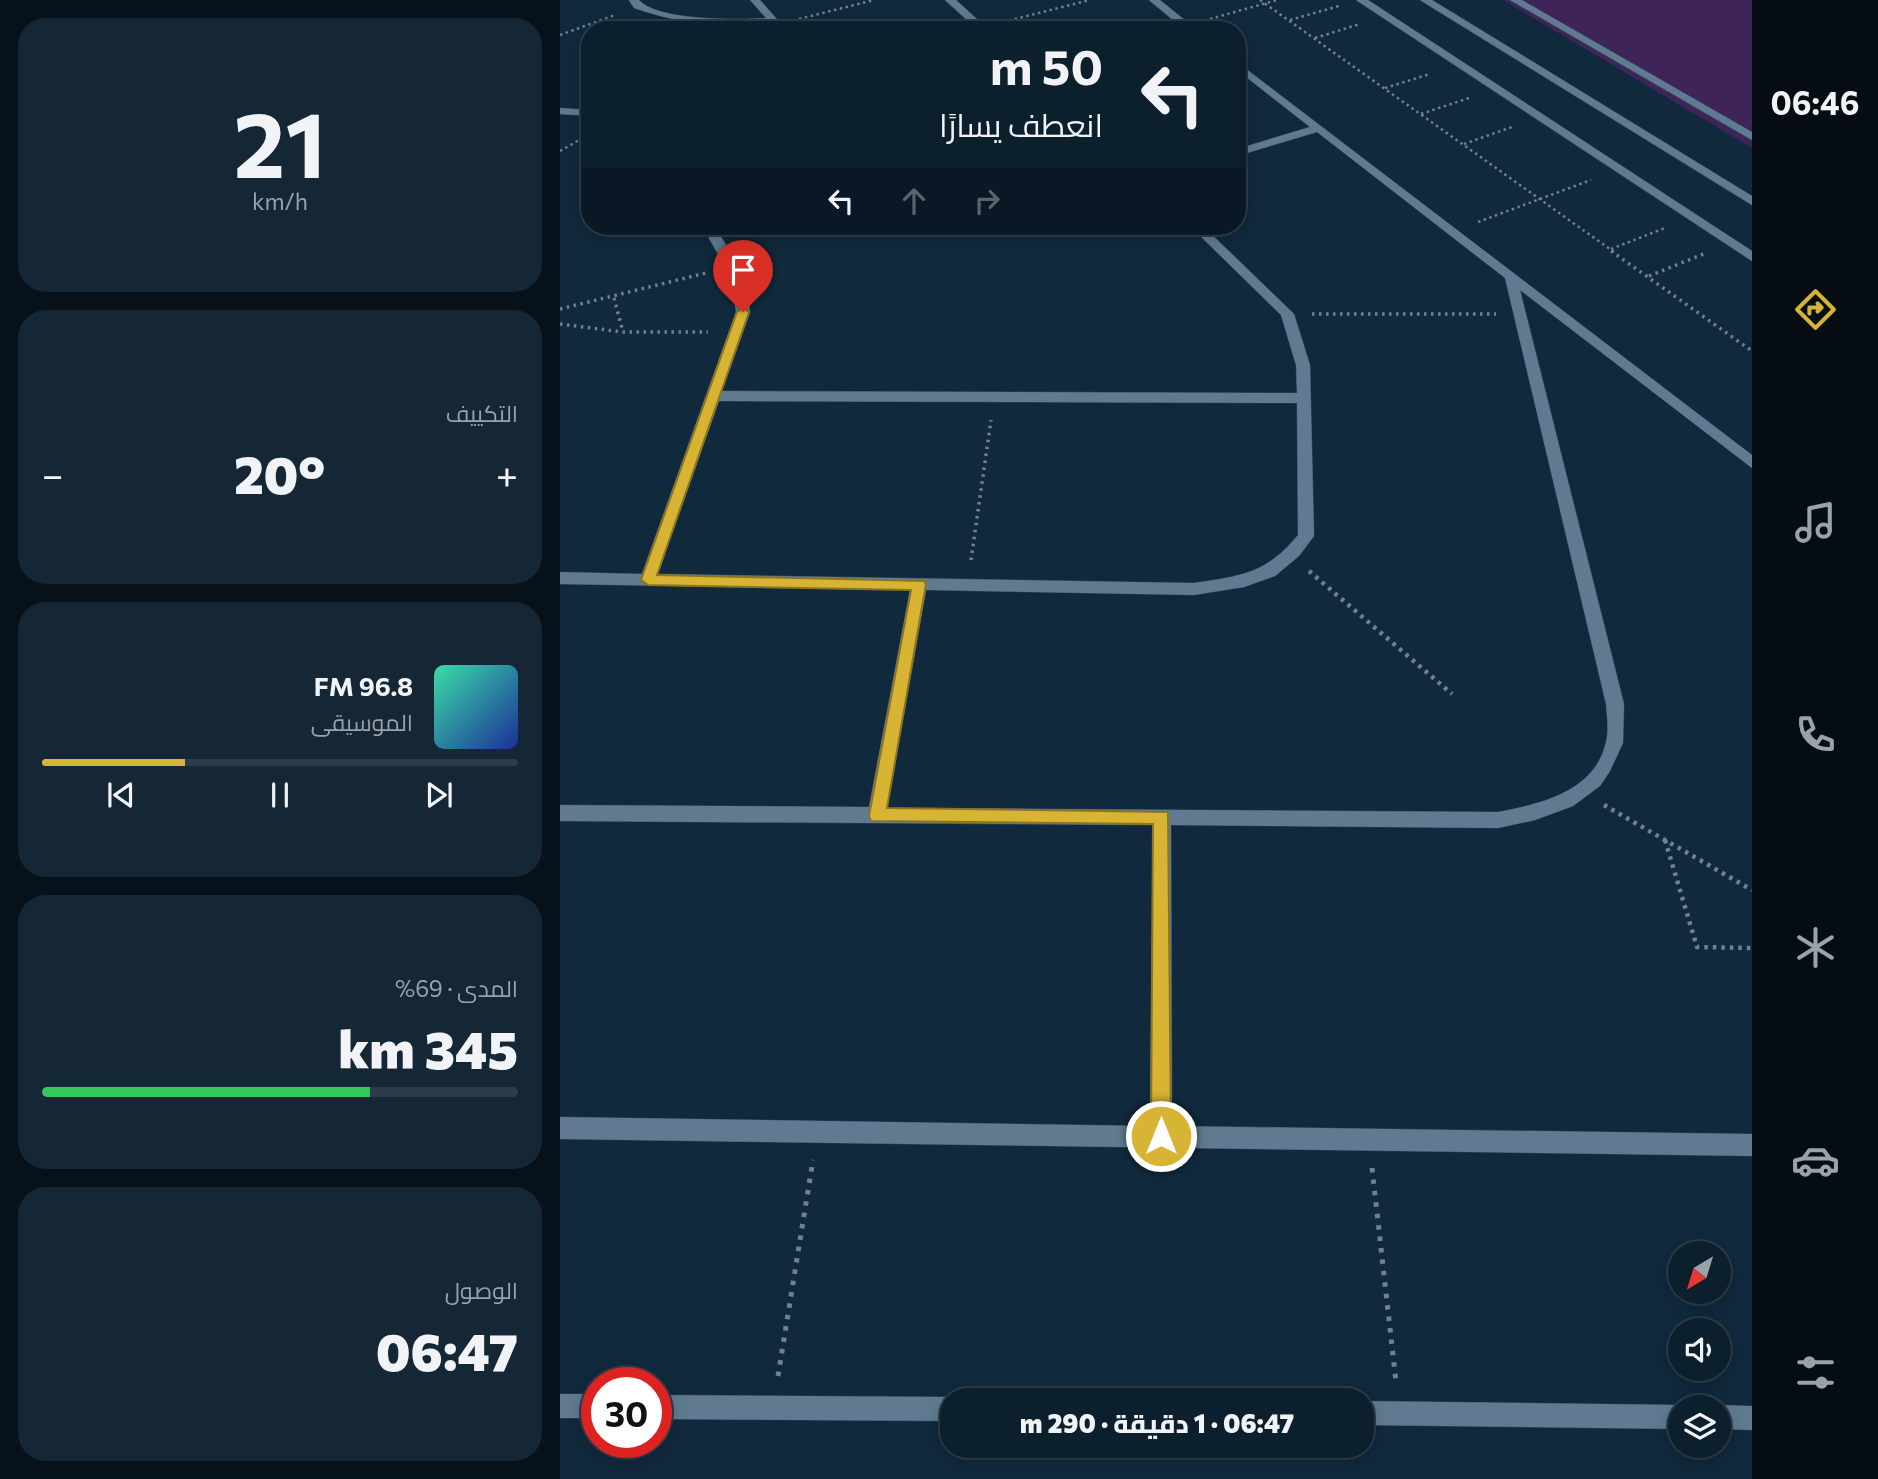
<!DOCTYPE html>
<html lang="ar">
<head>
<meta charset="utf-8">
<style>
	body { margin:0; font-family:Commissioner,Cairo,sans-serif; background:#152735; color:#f1f3f6; direction:rtl; height:100vh; display:flex; flex-direction:column; font-size:26px; white-space:nowrap }
	* { box-sizing:border-box; margin:0 }
	p { font-size:23px; color:#9aa2aa }
	.icon { flex:none; width:38px; height:38px; fill:none; stroke:currentColor; stroke-width:2; stroke-linecap:round; stroke-linejoin:round }
	.map { position:relative; flex:1; overflow:hidden; direction:ltr }
	.sheet { display:flex; flex-direction:column; gap:18px; padding:18px; background:#071119; width:560px }
	.sheet>* { flex:none }
	.top-card { position:absolute; left:21px; top:21px; width:665px; height:214px; border-radius:28px; box-shadow:0 4px 18px #0003,0 0 0 2px #2c3d49; direction:rtl; background:#0c1f2d; color:#f1f3f6; overflow:hidden }
	.needle { width:46px; rotate:218deg }
	.buttons { position:absolute; left:1108px; top:1241px; display:grid; gap:14px }
	.buttons a { display:grid; place-items:center; width:63px; height:63px; border-radius:50%; background:#0c1f2d; box-shadow:0 4px 18px #0003,0 0 0 2px #2c3d49; font-size:35px }
	.speed { position:absolute; left:21px; top:1367px; display:flex; gap:14px; font-size:35px; font-weight:700; text-align:center }
	.speed>* { display:grid; place-content:center; width:91px; height:91px; border-radius:50%; background:#0c1f2d; box-shadow:0 4px 18px #0003,0 0 0 2px #2c3d49; line-height:1 }
	.speed .limit { border:10px solid #d22; background:#fff; color:#111 }
	.pin { position:absolute; display:grid; place-items:center; width:60px; height:60px; color:#fff; margin:-72px -30px; border-radius:50% 50% 50% 0; rotate:-45deg; box-shadow:0 0 7px #0007 }
	.pin .icon { rotate:45deg }
	.me { position:absolute; width:77px; margin:-38px; rotate:0deg; stroke-linejoin:round; filter:drop-shadow(0 0 5px #0008) }
	.turn { display:flex; align-items:center; gap:24px; height:147px; padding:0 28px; font-size:32px }
	.turn .icon { width:91px; height:91px; stroke-width:2.5 }
	.turn b { display:block; font-size:49px; line-height:60px }
	.lanes { display:flex; align-items:center; height:66px; padding:0 28px; background:#0003; justify-content:center; gap:35px; direction:ltr }
	.lanes .off { opacity:.35 }
	.big { font-size:52px; font-weight:800; line-height:1.1 }
	.sheet .tile { flex:1; display:flex; flex-direction:column; justify-content:center; gap:10px; min-width:0; padding:0 24px; border-radius:28px; background:#152735 }
	.sheet .dial { align-items:center; gap:0 }
	.dial b { font-size:91px; line-height:1 }
	.song { display:flex; align-items:center; gap:21px }
	.cover { width:84px; height:84px; border-radius:10px; background:linear-gradient(135deg,hsl(160 70% 55%),hsl(230 70% 35%)) }
	.played { height:7px; border-radius:4px; background:linear-gradient(90deg,#d8b434 30%,#2c3d49 30%) }
	.keys { display:flex; justify-content:space-around; direction:ltr }
	.heat { display:flex; justify-content:space-between; align-items:center; font-size:38px; direction:ltr }
	.charge { height:10px; border-radius:5px; background:linear-gradient(90deg,#34c759 69%,#2c3d49 0) }
	.trip { position:absolute; left:380px; top:1388px; width:434px; height:70px; border-radius:28px; background:#0c1f2d; box-shadow:0 4px 18px #0003,0 0 0 2px #2c3d49; font-weight:800; line-height:70px; text-align:center; direction:rtl }
	main { display:flex; flex:1; min-height:0 }
	.menu { display:flex; flex-direction:column; width:126px; justify-content:space-around; align-items:center; background:#050c12; color:#9aa2aa }
	.menu .icon { width:49px; height:49px }
	.menu .active { color:#d8b434 }
	.menu b { font-size:32px; color:#f1f3f6 }
	.map>svg:first-child { display:block }
	.green { fill:#3e2459 }
	.lines { fill:none; stroke-linecap:round; stroke-linejoin:round }
	.minor-casing { stroke:#364757; stroke-width:1 }
	.path-far3 { stroke:#6e8292; stroke-width:2.5; stroke-dasharray:2.5 3.5; stroke-linecap:butt }
	.path-far2 { stroke:#6e8292; stroke-width:3.5; stroke-dasharray:2.5 4.5; stroke-linecap:butt }
	.path-far1 { stroke:#6e8292; stroke-width:4.5; stroke-dasharray:3.5 5; stroke-linecap:butt }
	.path { stroke:#6e8292; stroke-width:5; stroke-dasharray:4.5 7; stroke-linecap:butt }
	.minor { fill:#607b91; fill-rule:evenodd }
	.route { fill:#d8b434; stroke:#8c7522; stroke-width:2 }
</style>
</head>
<body>
<main>
<nav class="menu">
<b>06:46</b>
<svg class="icon active" aria-label="directions" viewBox="0 0 24 24"><path d="M12 3l9 9-9 9-9-9zM9 14v-3h6M13 9l2 2-2 2"/></svg>
<svg class="icon" aria-label="music" viewBox="0 0 24 24"><path d="M9 18V5l10-2v13"/><circle cx="6" cy="18" r="3"/><circle cx="16" cy="16" r="3"/></svg>
<svg class="icon" aria-label="phone" viewBox="0 0 24 24"><path d="M5 4h4l2 5-3 2q2 4 5 5l2-3 5 2v4C11 20 4 13 5 4z"/></svg>
<svg class="icon" aria-label="climate" viewBox="0 0 24 24"><path d="M12 3v18M4 7l16 10M4 17L20 7"/></svg>
<svg class="icon" aria-label="car" viewBox="0 0 24 24"><path d="M5 17H2v-5l4-1 3-4h7l3 4 3 1v5h-3M9 17h6M6 11h13"/><circle cx="7" cy="17" r="2"/><circle cx="17" cy="17" r="2"/></svg>
<svg class="icon" aria-label="filters" viewBox="0 0 24 24"><path d="M4 7h16M4 17h16"/><circle cx="9" cy="7" r="2"/><circle cx="15" cy="17" r="2"/></svg>
</nav>
<div class="map">
<svg width="1192" height="1479" viewBox="0 0 1192 1479">
	<rect width="100%" height="100%" fill="#10293c"/>
	<path class="green" d="M943 0H1192V148Z"/>
	<g class="lines">
		<g class="minor-casing">
			<path id="minor" d="M69 0H79C97 21 179 20 206 18L190 0H200L224 27 218 30 211 24C163 28 120 24 74 8Z
				M385 0H396L429 30H418Z
				M589 0H600L637 30H625Z
				M796 0H808L1192 251V261Z
				M860 0H872L1192 196V205Z
				M950 0H962L1192 132V140Z
				M677 62 1192 455V468L960 290 1064 704 1063 743 1050 771 1040 786 1013 806 975 820 938 828 611 825 612 1126 1192 1134V1156L0 1139V1117L590 1126 593 825 0 821V805L309 807 350 590 0 584V572L82 574 176 312 171 277 142 226H154C172 253 187 278 190 312L162 391 737 393 736 365 721 315 630 226H643L734 314 750 365 754 536 739 556 715 576 684 587 634 595 366 590 327 808 938 812C980 804 1035 792 1046 742 1049 730 1047 717 1046 704L945 278 757 132 677 156V149L750 127 677 70ZM159 401 737 403 738 535C706 574 681 576 634 583L98 574Z
				M0 108 30 110V116L0 114Z
				M0 1394H37V1418H0Z
				M96 1395 392 1397 400 1400H392V1421L96 1419Z
				M802 1401 1120 1405 1125 1407H1120V1429L802 1425Z
				M1158 1405 1192 1406V1430L1158 1429V1407H1153Z"/>
		</g>
		<path class="path-far3" d="M700 0 1054 252
			M239 19 314 0
			M650 19 717 0
			M730 20 779 6
			M443 22 530 0
			M0 35 55 15
			M755 38 800 24
			M825 88 870 74
			M861 114 909 98
			M904 144 955 126
			M0 151 26 136
			M918 222 1031 180
			M1051 249 1105 228"/>
		<path class="path-far2" d="M1051 251 1192 351
			M1089 276 1146 253
			M54 298 63 332
			M0 309 146 273
			M752 314H936
			M0 324 63 332H148
			M411 560 431 420"/>
		<path class="path-far1" d="M749 571 892 694
			M1044 805 1192 890
			M1105 840 1137 947 1192 948"/>
		<path class="path" d="M812 1168 836 1382
			M218 1376 253 1160"/>
		<use href="#minor" class="minor"/>
	</g>
	<path class="route" d="M183 308 189 312 97 575 364 581 366 584 327 808 608 812 611 1136 608 1143 601 1146 594 1143 591 1136 593 824 311 821 309 816 351 590 88 585 81 580 177 312Z"/>
</svg>
<div class="buttons">
<a><svg class="needle" viewBox="-14 -14 28 28"><path d="M0-13l5 13h-10z" fill="#e53935"/><path d="M0 13l5-13h-10z" fill="#9aa2aa"/></svg></a>
<a><svg class="icon" aria-label="sound" viewBox="0 0 24 24"><path d="M4 9h4l5-4v14l-5-4H4zM17 9q2 3 0 6"/></svg></a>
<a><svg class="icon" aria-label="layers" viewBox="0 0 24 24"><path d="M12 4l9 5-9 5-9-5zM3 14l9 5 9-5"/></svg></a>
</div>
<div class="speed"><div class="limit">30</div></div>
<div class="pin" style="left:183px;top:312px;background:#d93025"><svg class="icon" aria-label="arrive" viewBox="0 0 24 24"><path d="M6 21V4h12l-3 4 3 4H6"/></svg></div>
<svg class="me" style="left:601px;top:1136px" viewBox="-20 -20 40 40"><circle r="17" fill="#d8b434" stroke="#fff" stroke-width="3"/><path d="M0-11L8 9 0 5-8 9z" fill="#fff"/></svg>
<div class="trip">06:47 · 1 دقيقة · 290 m</div>
<div class="top-card">
<div class="turn"><svg class="icon" aria-label="left" viewBox="0 0 24 24"><path d="M17 20v-9H6M10 6l-5 5 5 5"/></svg><div><b>50 m</b>انعطف يسارًا</div></div>
<div class="lanes"><svg class="icon" aria-label="left" viewBox="0 0 24 24"><path d="M17 20v-9H6M10 6l-5 5 5 5"/></svg><svg class="icon off" aria-label="ahead" viewBox="0 0 24 24"><path d="M12 20V5M6 11l6-6 6 6"/></svg><svg class="icon off" aria-label="right" viewBox="0 0 24 24"><path d="M7 20v-9h11M14 6l5 5-5 5"/></svg></div>
</div>
</div>
<section class="sheet">
<div class="tile dial"><b>21</b><p>km/h</p></div>
<div class="tile"><p>التكييف</p>
<div class="heat"><a>−</a><b class="big">20°</b><a>+</a></div>
</div>
<div class="tile">
<div class="song"><i class="cover"></i><div><b>96.8 FM</b><p>الموسيقى</p></div></div>
<div class="played"></div>
<div class="keys"><svg class="icon" aria-label="previous" viewBox="0 0 24 24"><path d="M18 5L8 12l10 7zM5 5v14"/></svg><svg class="icon" aria-label="pause" viewBox="0 0 24 24"><path d="M8 5v14M16 5v14"/></svg><svg class="icon" aria-label="next" viewBox="0 0 24 24"><path d="M6 5l10 7-10 7zM19 5v14"/></svg></div>
</div>
<div class="tile"><p>المدى · 69%</p><b class="big">345 km</b><div class="charge"></div></div>
<div class="tile"><p>الوصول</p><b class="big">06:47</b></div>
</section>
</main>
</body>
</html>
